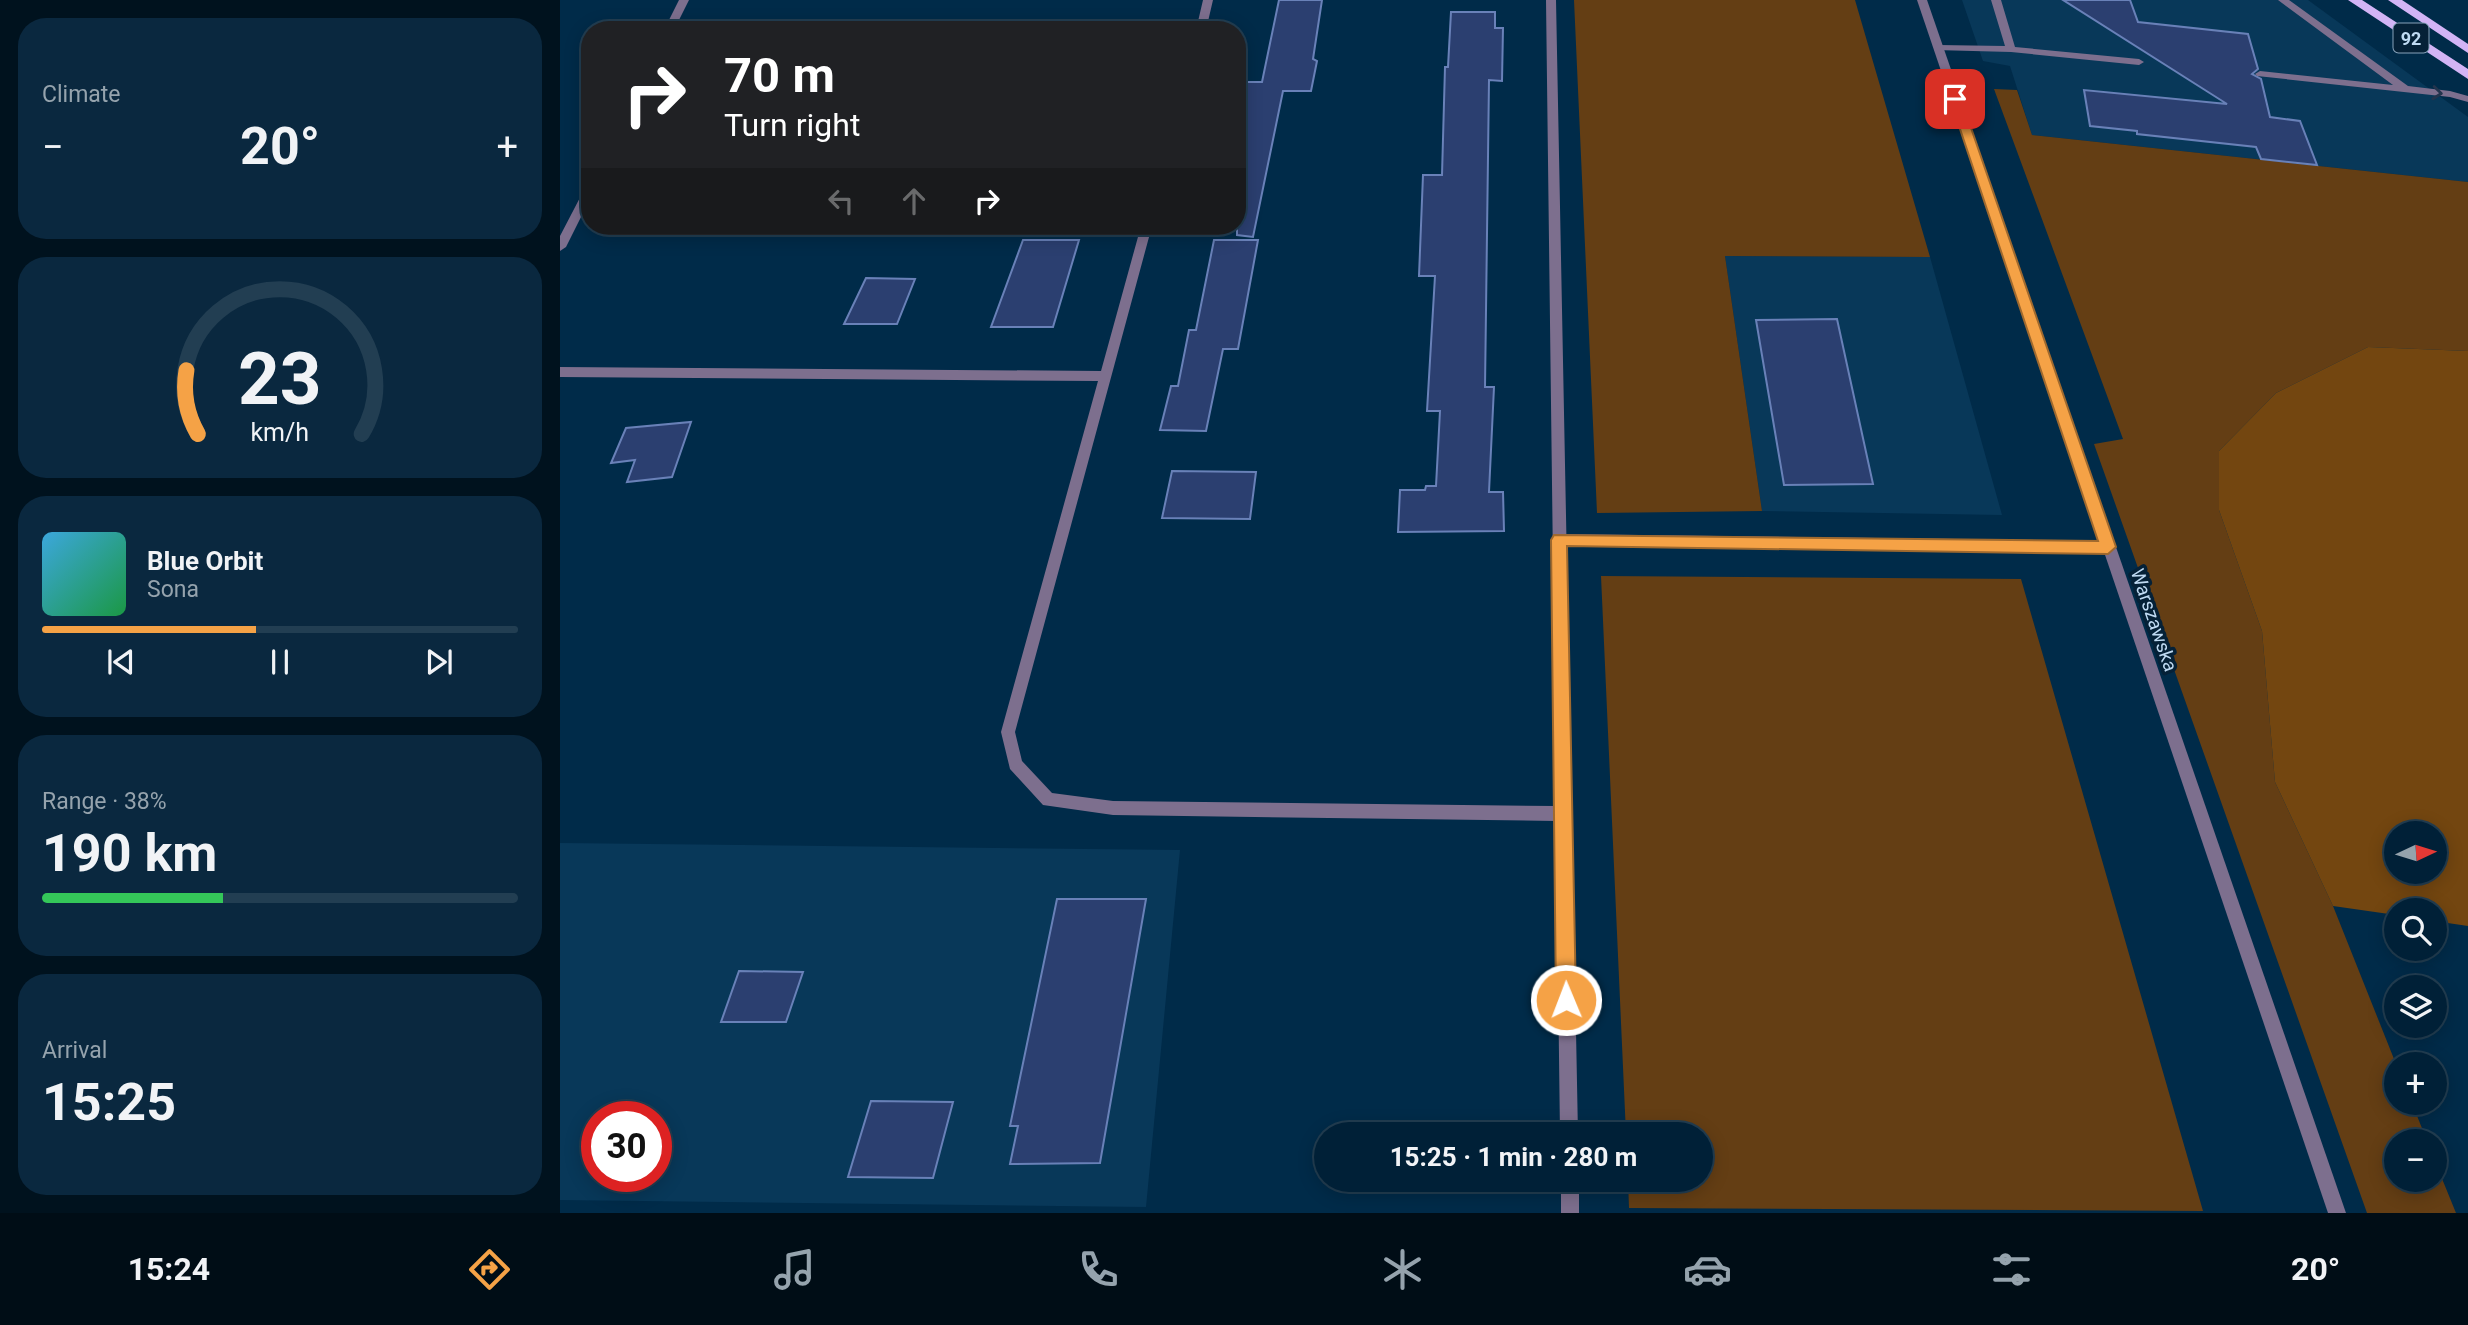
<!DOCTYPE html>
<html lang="en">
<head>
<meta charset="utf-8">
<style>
	body { margin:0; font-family:Roboto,sans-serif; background:#0a283f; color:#f1f3f6; height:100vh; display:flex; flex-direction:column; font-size:26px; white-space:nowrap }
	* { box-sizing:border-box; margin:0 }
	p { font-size:23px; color:#95a3ad }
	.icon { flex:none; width:38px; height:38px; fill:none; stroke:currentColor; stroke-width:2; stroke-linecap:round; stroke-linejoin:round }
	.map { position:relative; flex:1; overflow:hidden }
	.side { display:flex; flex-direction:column; gap:18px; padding:18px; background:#00121e; width:560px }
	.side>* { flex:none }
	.hud { position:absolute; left:21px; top:21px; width:665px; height:214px; border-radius:28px; box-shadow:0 4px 18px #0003,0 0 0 2px #223e52; background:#202124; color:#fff; overflow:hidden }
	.needle { width:46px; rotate:86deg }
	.fabs { position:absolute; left:1824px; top:821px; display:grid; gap:14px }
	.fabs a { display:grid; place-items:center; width:63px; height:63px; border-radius:50%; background:#002037; box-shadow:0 4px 18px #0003,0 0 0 2px #223e52; font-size:35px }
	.speed { position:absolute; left:21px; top:1101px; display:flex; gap:14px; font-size:35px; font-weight:700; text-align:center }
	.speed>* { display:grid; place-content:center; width:91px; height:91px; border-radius:50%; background:#002037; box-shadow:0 4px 18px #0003,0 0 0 2px #223e52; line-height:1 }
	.speed .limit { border:10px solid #d22; background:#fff; color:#111 }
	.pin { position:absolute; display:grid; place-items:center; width:60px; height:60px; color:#fff; margin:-30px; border-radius:14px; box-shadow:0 4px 10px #0006 }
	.me { position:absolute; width:77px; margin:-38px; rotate:359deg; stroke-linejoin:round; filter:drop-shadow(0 0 5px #0008) }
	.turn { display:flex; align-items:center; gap:24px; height:147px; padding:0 28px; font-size:32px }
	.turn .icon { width:91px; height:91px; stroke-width:2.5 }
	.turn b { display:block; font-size:49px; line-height:60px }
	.lanes { display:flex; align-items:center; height:66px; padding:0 28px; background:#0003; justify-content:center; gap:35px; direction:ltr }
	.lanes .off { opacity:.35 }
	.big { font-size:52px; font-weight:700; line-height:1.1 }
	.side .card { flex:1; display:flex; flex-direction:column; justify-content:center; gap:10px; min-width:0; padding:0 24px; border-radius:28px; background:#0a283f }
	.side .dial { align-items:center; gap:0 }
	.dial svg { height:182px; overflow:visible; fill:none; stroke:#223e52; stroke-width:7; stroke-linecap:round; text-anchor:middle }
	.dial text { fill:#f1f3f6; stroke:none }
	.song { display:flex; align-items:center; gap:21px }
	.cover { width:84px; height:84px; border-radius:10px; background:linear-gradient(135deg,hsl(200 70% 55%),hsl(140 70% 35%)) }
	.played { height:7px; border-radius:4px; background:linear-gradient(90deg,#f5a246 45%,#223e52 45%) }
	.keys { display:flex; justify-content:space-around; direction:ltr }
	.heat { display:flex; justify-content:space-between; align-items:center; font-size:38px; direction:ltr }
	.charge { height:10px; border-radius:5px; background:linear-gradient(90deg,#34c759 38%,#223e52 0) }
	.trip { position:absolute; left:754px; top:1122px; width:399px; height:70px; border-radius:35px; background:#002037; box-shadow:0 4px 18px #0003,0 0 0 2px #223e52; font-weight:700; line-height:70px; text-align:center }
	.dock { display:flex; height:112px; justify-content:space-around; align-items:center; background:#000d16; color:#95a3ad }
	.dock .icon { width:49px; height:49px }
	.dock .selected { color:#f5a246 }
	.dock b { font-size:32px; color:#f1f3f6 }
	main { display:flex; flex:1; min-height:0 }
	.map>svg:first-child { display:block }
	.built { fill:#083859; fill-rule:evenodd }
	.green { fill:#643e14 }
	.forest { fill:#734610; fill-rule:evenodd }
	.building { fill:#2b3f70; stroke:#6981b8; stroke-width:2 }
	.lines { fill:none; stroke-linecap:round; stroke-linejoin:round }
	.service { fill:#7d6f8e; fill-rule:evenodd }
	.minor { fill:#7d6f8e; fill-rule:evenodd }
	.tertiary { fill:#7d6f8e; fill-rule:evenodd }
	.primary { fill:#d2b4f5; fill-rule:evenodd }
	.oneway { stroke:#23344d }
	.route { fill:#f5a246; stroke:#9f692e; stroke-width:2 }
	.labels { text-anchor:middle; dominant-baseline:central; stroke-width:7; stroke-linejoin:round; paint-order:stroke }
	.shield { fill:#052137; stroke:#87a2ba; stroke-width:2 }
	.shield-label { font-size:18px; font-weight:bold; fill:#bfdaf2 }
	.street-label { font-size:19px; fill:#bfdaf2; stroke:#052137 }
</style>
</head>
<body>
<main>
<section class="side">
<div class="card"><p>Climate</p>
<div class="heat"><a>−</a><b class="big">20°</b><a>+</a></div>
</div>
<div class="card dial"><svg viewBox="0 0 100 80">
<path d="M14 69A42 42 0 1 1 86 69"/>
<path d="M14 69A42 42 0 0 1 9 41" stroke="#f5a246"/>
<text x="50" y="56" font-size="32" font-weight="700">23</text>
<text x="50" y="72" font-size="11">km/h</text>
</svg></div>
<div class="card">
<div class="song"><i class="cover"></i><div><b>Blue Orbit</b><p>Sona</p></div></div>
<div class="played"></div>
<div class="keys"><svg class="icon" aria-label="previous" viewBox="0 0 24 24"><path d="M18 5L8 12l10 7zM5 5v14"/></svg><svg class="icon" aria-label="pause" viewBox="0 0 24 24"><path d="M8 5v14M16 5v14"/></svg><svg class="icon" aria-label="next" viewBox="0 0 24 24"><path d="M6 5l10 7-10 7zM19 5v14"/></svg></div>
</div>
<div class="card"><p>Range · 38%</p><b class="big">190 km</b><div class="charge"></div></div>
<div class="card"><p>Arrival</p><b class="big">15:25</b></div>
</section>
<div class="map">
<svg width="1908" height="1213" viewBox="0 0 1908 1213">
	<rect width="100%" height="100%" fill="#002b49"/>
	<path class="built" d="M1402 0H1748L1908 117V182L1472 135 1450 66 1423 61Z
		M1165 256 1370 257 1442 515 1202 511Z
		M0 843 620 850 586 1207 0 1200ZM37 1116H96V1176H37Z"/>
	<path class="green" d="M1014 0H1295L1370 257 1165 256 1202 511 1037 513Z
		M1434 89 1457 90 1472 135 1908 182V351L1808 347 1716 393 1659 451V510L1702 631 1715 782 1773 906 1836 1064V1102L1852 1103 1867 1141H1836V1180H1874V1159L1896 1213H1807L1534 444 1563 439Z
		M1041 576 1461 579 1643 1211 1069 1208 1068 1180H1141V1134H1066Z"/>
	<path class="forest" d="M1808 347 1908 351V926L1874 921V910H1836V915L1773 906 1715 782 1702 631 1659 510V451L1716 393ZM1836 833H1874V872H1836Z"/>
	<path class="building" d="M719 0H762L753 59 757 61 751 91H723L693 237 677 235V113L684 82H702Z
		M1503 0H1570L1578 22 1688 34 1698 69 1692 74 1701 79 1710 117 1740 121 1757 165 1701 159 1696 147 1577 134V131L1530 126 1524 90 1667 104Z
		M891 12H935V28H943L942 81 929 80 925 387H934L929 492H943L944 531 838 532 840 490H865L866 486H876L880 411H867L875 276H859L863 175H882L885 67H888Z
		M463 240H519L493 327H431Z
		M654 240H698L678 349H663L646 431 600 430 611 386H618L629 330H636Z
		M306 278 355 279 337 324H284Z
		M1277 319 1313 484 1224 485 1196 320Z
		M131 422 112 477 67 482 75 460 51 463 66 428Z
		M612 471 696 472 690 519 602 518Z
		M497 899H586L540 1163 450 1164 458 1126H450Z
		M179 971 243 972 226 1022H161Z
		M311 1101 393 1102 373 1178 288 1177Z"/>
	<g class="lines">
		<path class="service" d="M1431 0H1441L1455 47 1579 59 1584 62 1579 65 1451 52 1375 50V46L1378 45 1445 46Z
			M1718 0H1729L1848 86 1890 91 1908 96V102L1890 97 1697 76 1695 74 1700 71 1833 85Z
			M999 534 1548 541 1553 543 1555 547 1553 551 1548 553 999 546 994 544 992 540 994 536Z"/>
		<path class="minor" d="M119 0H129L114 30H104Z
			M643 0H653L646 30H636Z
			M986 0H996L1018 1134H1000L996 821 553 815 483 805 450 769 441 732 538 381 0 377V367L541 371 581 226H592L455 732 462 761 492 793 553 801 996 806Z
			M30 184V199L6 247 0 251V236L25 188Z
			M1001 1180H1019V1213H1001Z"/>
		<path class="tertiary" d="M1357 0H1367L1786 1213H1768Z"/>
		<path class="primary" d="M1788 0H1802L1908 69V79Z
			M1828 0H1842L1908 44V53Z"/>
	</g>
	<defs><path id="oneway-chevron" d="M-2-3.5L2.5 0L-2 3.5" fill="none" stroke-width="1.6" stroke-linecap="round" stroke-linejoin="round" transform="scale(1.75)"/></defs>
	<use class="oneway" href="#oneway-chevron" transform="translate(1877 93) rotate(6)"/>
	<path class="route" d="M1395 95 1401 99 1556 547 1548 554 1007 546 1016 1000 1013 1007 1006 1010 999 1007 996 1000 991 540 994 535 1538 541 1390 99Z"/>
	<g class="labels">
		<rect class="shield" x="1833.5" y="23.5" width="35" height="29" rx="5"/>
		<g class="shield-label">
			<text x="1851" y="38">92</text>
		</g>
		<g class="street-label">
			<text transform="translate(1594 620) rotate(71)">Warszawska</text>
		</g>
	</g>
</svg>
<div class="fabs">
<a><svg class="needle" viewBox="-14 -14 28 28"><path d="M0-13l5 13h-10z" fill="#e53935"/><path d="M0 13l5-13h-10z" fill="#95a3ad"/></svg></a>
<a><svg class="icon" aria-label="search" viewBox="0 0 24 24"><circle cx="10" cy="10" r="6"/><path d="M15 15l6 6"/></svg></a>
<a><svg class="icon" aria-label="layers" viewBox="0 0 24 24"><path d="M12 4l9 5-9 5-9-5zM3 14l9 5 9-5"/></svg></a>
<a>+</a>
<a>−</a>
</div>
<div class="speed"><div class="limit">30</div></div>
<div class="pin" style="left:1395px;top:99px;background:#d93025"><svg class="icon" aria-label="arrive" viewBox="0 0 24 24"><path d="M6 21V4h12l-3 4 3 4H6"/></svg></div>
<svg class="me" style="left:1006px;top:1000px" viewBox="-20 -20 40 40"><circle r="17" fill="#f5a246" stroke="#fff" stroke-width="3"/><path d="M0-11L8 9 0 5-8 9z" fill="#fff"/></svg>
<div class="trip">15:25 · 1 min · 280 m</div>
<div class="hud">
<div class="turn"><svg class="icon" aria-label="right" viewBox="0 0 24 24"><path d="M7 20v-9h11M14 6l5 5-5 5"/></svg><div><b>70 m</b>Turn right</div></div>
<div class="lanes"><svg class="icon off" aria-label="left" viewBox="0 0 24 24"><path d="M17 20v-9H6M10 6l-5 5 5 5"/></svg><svg class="icon off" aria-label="ahead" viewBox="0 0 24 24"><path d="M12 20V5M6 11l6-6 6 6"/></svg><svg class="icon" aria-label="right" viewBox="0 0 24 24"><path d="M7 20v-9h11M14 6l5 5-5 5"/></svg></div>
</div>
</div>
</main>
<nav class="dock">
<b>15:24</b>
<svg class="icon selected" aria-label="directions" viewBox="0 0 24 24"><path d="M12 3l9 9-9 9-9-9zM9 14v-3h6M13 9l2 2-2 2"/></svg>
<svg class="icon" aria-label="music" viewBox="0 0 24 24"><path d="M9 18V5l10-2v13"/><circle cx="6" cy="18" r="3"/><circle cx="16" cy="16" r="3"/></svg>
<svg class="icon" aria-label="phone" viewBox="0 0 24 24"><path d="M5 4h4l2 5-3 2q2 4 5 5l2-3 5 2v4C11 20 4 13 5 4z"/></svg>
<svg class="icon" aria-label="climate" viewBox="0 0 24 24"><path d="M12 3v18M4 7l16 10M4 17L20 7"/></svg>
<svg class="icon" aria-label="car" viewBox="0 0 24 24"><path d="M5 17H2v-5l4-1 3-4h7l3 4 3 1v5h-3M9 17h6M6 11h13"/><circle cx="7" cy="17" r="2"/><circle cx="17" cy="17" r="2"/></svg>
<svg class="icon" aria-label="filters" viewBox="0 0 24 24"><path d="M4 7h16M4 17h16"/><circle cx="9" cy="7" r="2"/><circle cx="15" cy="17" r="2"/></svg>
<b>20°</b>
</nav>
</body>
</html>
